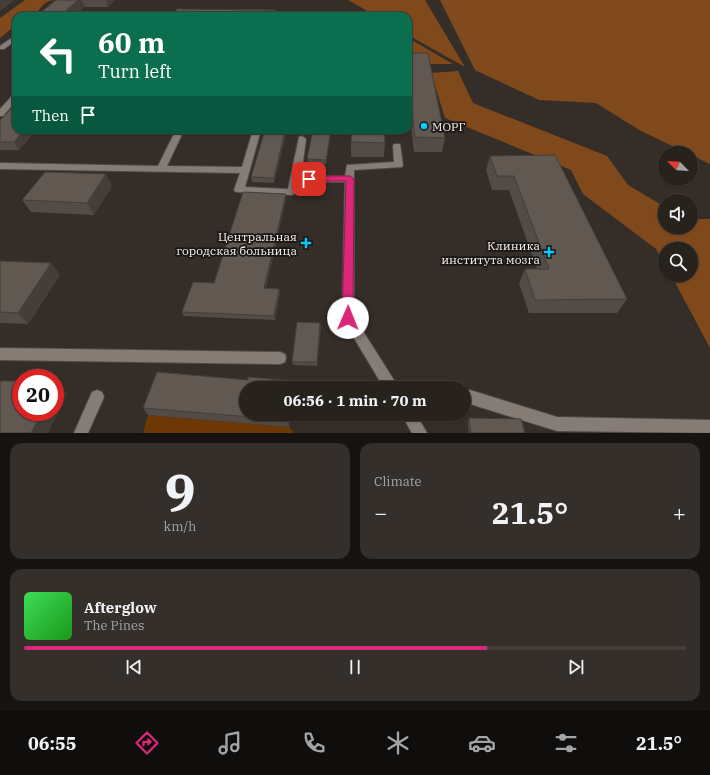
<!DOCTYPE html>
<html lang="en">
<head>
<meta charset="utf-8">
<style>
	body { margin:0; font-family:"IBM Plex Serif",serif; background:#342f2a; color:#f1f3f6; height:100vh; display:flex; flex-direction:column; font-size:15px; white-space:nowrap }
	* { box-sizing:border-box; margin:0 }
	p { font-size:13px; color:#a5a4a4 }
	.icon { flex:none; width:22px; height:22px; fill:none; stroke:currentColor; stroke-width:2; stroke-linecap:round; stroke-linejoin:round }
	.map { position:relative; height:433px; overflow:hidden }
	.details { display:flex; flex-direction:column; gap:10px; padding:10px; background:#161310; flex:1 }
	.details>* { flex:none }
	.top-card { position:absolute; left:12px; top:12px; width:400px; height:122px; border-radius:12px; box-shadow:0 1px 3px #0004,0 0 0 1px #443f3b; background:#0b6e4f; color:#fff; overflow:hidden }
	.needle { width:26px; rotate:294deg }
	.fabs { position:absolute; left:658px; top:146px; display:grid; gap:8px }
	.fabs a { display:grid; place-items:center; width:40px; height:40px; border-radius:50%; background:#28221d; box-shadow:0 1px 3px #0004,0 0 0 1px #443f3b; font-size:20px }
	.speed { position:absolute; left:12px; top:369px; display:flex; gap:8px; font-size:20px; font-weight:700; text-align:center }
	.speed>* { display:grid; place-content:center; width:52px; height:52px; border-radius:50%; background:#28221d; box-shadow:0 1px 3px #0004,0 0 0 1px #443f3b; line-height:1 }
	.speed .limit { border:6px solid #d22; background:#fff; color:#111 }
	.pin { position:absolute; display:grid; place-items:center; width:34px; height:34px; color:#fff; margin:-17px; border-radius:8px; box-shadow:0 2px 6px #0006 }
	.me { position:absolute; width:44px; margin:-22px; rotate:1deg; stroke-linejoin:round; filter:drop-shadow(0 0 3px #0008) }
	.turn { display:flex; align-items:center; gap:14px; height:84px; padding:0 20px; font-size:18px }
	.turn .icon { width:52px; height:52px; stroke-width:2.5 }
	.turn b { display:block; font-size:28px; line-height:34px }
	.then { display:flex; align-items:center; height:38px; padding:0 20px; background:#0003; gap:8px; font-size:15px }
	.big { font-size:30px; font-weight:800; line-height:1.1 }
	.details .tile { flex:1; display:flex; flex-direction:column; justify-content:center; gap:6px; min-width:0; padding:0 14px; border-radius:12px; background:#342f2a }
	.details .dial { align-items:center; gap:0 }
	.dial b { font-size:52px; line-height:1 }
	.song { display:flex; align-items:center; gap:12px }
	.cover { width:48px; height:48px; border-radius:6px; background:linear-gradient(135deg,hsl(130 70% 55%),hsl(120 70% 35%)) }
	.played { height:4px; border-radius:2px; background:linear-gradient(90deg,#db2777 70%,#443f3b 70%) }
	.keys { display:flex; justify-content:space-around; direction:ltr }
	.heat { display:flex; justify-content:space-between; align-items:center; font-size:22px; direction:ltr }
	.details .tiles { flex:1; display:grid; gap:10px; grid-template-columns:1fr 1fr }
	.tile:last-child { grid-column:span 2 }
	.trip { position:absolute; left:239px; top:381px; width:232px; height:40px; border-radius:20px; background:#28221d; box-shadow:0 1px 3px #0004,0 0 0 1px #443f3b; font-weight:800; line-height:40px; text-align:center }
	.tab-bar { display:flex; height:64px; justify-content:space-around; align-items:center; background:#100e0c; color:#a5a4a4 }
	.tab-bar .icon { width:28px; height:28px }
	.tab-bar .active { color:#db2777 }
	.tab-bar b { font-size:18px; color:#f1f3f6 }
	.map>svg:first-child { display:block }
	.green { fill:#6d3806 }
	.forest { fill:#7f491c }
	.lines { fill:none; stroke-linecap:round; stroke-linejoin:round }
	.service-casing { stroke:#514a46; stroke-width:2 }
	.service { fill:#867c76; fill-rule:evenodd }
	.wall { fill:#534c46 }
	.shaded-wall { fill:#443e39 }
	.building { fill:#615851; stroke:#443e39 }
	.route { fill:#db2777; stroke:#8e194d }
	.poi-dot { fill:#0bcafa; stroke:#1a1614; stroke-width:1.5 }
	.labels { text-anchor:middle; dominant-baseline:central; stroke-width:3.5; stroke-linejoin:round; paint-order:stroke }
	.poi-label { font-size:12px; fill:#f8f3ef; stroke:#1a1614; text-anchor:end }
</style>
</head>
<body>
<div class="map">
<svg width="710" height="433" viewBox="0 0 710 433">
	<rect width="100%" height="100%" fill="#352d27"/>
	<path class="green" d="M148 415 289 427 294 433H143Z"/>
	<path class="forest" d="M25 0H57C39 0 43 13 29 16 26 17 20 16 16 16V25L0 38V18Z
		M348 0H425L465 67 408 35V16H376Z
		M440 0H710V164L691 155V153H687L641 131 596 103 539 100 475 70Z
		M408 38 453 64H408Z
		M458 71 473 103 607 156 628 185 665 207V227H691V219H710V348L671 275H691V249H665V265L656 249 583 194 571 170 445 118 431 73Z"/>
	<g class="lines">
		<g class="service-casing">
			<path id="service" d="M16 35V40L4 49H0V46Z
				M13 95H16V101L3 116H0V109Z
				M176 130H184L167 166 242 167 253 130H261L245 187 288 189 299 137 302 136 306 139 301 176H345L347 165 394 162 393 146 394 144H400L403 165 402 167 354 170V317L399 388H384L342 318 345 182H300L297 192 292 195 236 192 234 190 240 173 0 169V163L158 166Z
				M0 348 280 352 285 354 286 358 285 362 280 364 0 360Z
				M97 390 102 392 104 397 88 433H74L92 392Z
				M470 390 557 417 710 420V433L557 431 470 404 464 405V391Z
				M401 414H416L427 433H412Z"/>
		</g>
		<use href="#service" class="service"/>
	</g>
	<path class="wall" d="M56 0H115L108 7H85Z
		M408 53 445 138 442 152H414L408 101Z
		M0 120 16 130H36L19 150H0Z
		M287 130 274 183 252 182 251 177Z
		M313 130H331L326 164 308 163 307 159Z
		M351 142 385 143 384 157H351Z
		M555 155 627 299 617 313H529L519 283 525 269H537L509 190H492L486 170 490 156Z
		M112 186 94 215 31 212 22 200Z
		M286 194V198L266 288 279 289 280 293 275 320 184 316 182 312 214 283Z
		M0 261 51 263 60 275 28 324 0 323Z
		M321 327 317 366 293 365 292 362Z
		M157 372 248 380V377L294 381 295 388H246V414H291L289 427 148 415 143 408Z
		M469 418 525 433H469L468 422Z"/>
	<path class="shaded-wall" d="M0 0H15L0 11Z
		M78 0H82L85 7 75 16H60Z
		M106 0H115L108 7Z
		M276 10V16H274Z
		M24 130H36L19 150 14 142Z
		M285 130H287L274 183V178Z
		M331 130V132L326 164V160Z
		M106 174 112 186 94 215 87 203Z
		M286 194V198L265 293 264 288Z
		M51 263 60 275 28 324 18 313Z
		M279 289 280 293 275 320 274 316Z
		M320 323 321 327 317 366V362Z
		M294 381 295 388H293Z
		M57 383 67 393 48 433H31L42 412H55V386Z
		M288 414H291L289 427 287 420Z"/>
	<path class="building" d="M56 0H78L60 16H36Z
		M177 9 276 10 274 16H172Z
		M408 53H428L445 138 415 137 408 76Z
		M16 104V130H24L14 142H0V120Z
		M265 130H285L274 178 251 177Z
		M313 130H331L326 160 307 159Z
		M352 130H384L385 143 351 142Z
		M555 155 627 299 535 300 525 269H549L514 176H497L490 156Z
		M45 172 106 174 87 203 22 200Z
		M243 192 286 194 264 288 279 289 274 316 182 312 193 282 214 283Z
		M0 261 51 263 18 313 0 312Z
		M297 322 320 323 317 362H292Z
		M157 372 248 380V377L294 381 293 388H246V414H288L287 420 143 408Z
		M0 381H21V412H42L31 433H0Z
		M469 418 521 419 525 433H471Z"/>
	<path class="route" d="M309 176H350L354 179 353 318 352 321 348 322 344 321 342 318 346 181H306L305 179 306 177Z"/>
	<g class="poi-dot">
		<circle cx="424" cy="126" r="4"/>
		<path d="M304 237h4v4h4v4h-4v4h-4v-4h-4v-4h4z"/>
		<path d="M547 246h4v4h4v4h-4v4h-4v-4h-4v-4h4z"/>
	</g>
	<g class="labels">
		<g class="poi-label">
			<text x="432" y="126" text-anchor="start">МОРГ</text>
			<text x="297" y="236">Центральная<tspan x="297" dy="14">городская больница</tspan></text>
			<text x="540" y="245">Клиника<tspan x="540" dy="14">института мозга</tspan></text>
		</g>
	</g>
</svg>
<div class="fabs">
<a><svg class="needle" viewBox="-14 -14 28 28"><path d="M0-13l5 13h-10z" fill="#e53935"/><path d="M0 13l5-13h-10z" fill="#a5a4a4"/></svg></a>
<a><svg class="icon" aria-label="sound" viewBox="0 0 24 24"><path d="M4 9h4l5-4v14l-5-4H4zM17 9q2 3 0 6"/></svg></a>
<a><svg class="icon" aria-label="search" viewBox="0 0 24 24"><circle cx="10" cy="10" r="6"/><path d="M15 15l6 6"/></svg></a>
</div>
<div class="speed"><div class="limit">20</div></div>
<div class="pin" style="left:309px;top:179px;background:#d93025"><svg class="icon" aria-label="arrive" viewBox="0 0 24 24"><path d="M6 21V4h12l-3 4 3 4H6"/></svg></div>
<svg class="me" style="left:348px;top:318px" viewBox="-20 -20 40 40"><circle r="19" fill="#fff"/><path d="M0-13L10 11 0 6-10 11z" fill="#db2777"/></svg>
<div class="trip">06:56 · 1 min · 70 m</div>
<div class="top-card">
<div class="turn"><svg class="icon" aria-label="left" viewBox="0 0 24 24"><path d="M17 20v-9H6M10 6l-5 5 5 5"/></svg><div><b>60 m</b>Turn left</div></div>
<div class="then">Then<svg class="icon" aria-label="arrive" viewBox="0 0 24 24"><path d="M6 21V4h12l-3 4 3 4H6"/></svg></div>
</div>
</div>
<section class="details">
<div class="tiles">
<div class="tile dial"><b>9</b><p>km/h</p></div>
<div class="tile"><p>Climate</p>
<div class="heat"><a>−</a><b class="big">21.5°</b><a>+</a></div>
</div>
<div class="tile">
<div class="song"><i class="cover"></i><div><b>Afterglow</b><p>The Pines</p></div></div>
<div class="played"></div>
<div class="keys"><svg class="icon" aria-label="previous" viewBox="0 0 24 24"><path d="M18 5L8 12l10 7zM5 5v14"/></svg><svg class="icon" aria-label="pause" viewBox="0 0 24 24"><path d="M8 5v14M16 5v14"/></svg><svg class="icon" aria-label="next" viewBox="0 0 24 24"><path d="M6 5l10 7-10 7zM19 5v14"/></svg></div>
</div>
</div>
</section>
<nav class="tab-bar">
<b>06:55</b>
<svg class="icon active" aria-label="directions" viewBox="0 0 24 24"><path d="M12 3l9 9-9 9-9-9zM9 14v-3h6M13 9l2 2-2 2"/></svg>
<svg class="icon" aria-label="music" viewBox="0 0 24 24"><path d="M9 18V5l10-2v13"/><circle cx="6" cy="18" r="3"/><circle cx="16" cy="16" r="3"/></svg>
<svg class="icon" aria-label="phone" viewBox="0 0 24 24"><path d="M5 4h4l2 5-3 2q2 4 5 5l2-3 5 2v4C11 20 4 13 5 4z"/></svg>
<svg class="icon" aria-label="climate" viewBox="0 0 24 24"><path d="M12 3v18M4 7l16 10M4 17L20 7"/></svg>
<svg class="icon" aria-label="car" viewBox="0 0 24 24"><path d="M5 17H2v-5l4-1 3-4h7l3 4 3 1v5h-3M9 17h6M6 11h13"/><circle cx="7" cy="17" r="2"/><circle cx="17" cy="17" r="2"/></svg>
<svg class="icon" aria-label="filters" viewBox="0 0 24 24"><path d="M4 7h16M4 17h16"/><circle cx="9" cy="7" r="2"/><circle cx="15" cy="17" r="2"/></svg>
<b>21.5°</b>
</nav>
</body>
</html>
